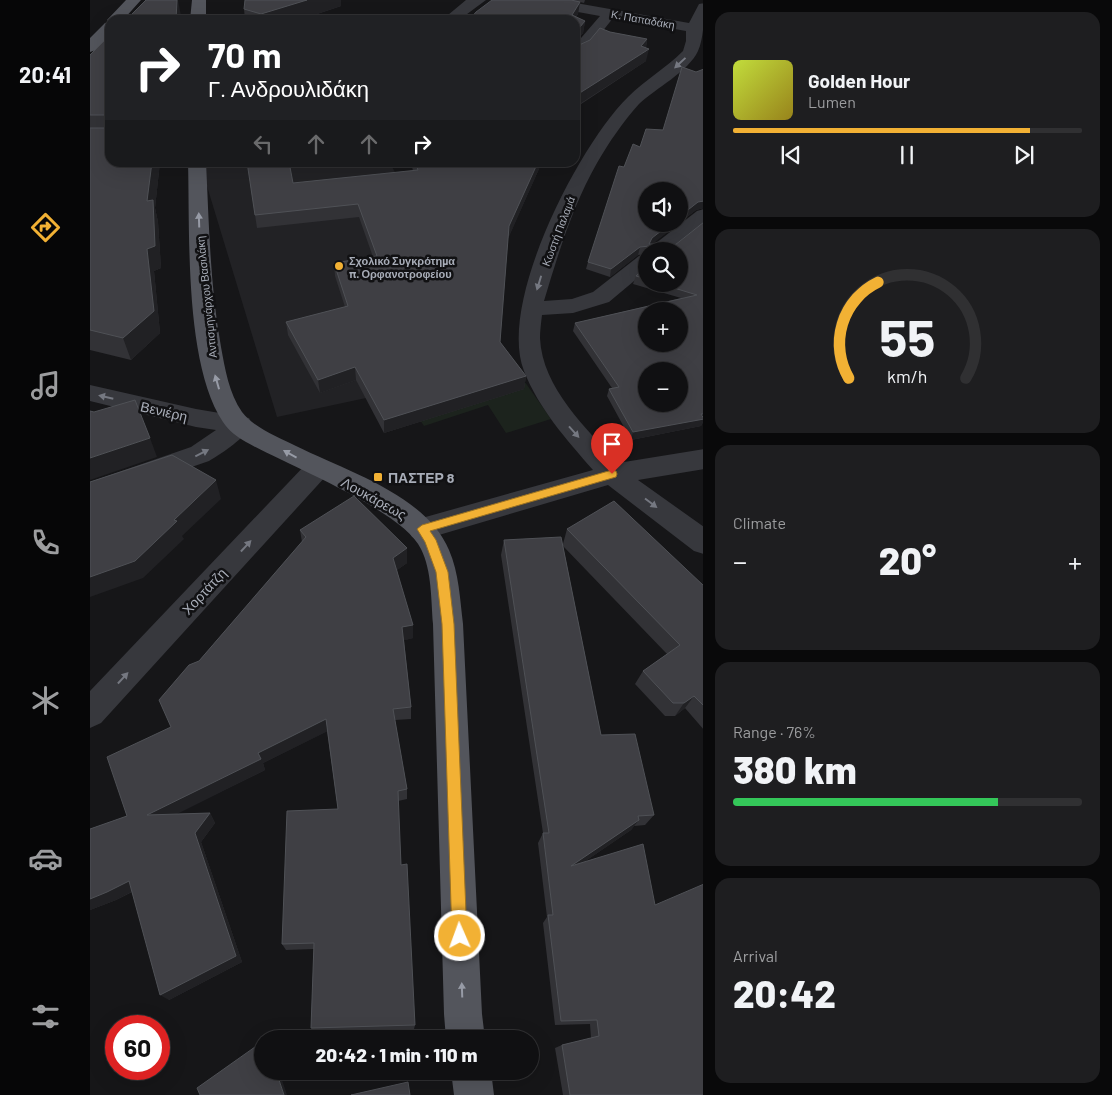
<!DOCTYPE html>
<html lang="en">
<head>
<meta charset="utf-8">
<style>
	body { margin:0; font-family:Barlow,sans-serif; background:#1e1e20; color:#f1f3f6; height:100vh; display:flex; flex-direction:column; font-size:19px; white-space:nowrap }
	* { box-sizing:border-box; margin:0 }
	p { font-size:16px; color:#9c9d9f }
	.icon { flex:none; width:28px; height:28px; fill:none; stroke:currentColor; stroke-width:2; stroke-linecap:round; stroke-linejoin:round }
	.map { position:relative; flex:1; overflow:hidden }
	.panel { display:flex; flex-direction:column; gap:12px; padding:12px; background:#09090a; width:409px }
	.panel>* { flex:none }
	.banner { position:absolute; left:15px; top:15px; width:475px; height:152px; border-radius:15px; box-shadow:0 5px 20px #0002,0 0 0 1px #303032; background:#202124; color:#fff; overflow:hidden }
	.buttons { position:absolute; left:548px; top:182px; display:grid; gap:10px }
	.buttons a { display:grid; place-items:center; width:50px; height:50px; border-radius:50%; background:#101012; box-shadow:0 5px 20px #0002,0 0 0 1px #303032; font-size:25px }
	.speed { position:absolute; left:15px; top:1015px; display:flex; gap:10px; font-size:25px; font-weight:700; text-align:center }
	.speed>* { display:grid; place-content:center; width:65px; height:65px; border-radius:50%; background:#101012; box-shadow:0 5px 20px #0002,0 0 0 1px #303032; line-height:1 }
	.speed .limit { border:8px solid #d22; background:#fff; color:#111 }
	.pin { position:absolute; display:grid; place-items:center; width:42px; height:42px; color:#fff; margin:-51px -21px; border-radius:50% 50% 50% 0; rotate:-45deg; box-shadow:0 0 5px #0007 }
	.pin .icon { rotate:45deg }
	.me { position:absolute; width:55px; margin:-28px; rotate:358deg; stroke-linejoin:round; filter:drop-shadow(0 0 4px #0008) }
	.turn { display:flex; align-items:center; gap:18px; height:105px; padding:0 20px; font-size:22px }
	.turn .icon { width:65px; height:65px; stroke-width:2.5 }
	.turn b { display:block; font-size:35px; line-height:42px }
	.lanes { display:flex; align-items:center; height:48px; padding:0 20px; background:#0003; justify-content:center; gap:25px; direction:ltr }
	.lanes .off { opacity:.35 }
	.big { font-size:38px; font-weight:800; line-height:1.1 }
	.panel .widget { flex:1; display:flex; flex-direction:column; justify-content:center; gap:8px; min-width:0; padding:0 18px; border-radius:15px; background:#1e1e20 }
	.panel .dial { align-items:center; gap:0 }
	.dial svg { height:130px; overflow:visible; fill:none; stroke:#303032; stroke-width:7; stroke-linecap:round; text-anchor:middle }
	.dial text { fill:#f1f3f6; stroke:none }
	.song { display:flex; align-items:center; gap:15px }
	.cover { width:60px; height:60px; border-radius:8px; background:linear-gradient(135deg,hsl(70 70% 55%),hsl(50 70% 35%)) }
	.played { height:5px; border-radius:2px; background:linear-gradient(90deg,#f2b134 85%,#303032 85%) }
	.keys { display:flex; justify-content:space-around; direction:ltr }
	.heat { display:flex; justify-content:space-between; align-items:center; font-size:28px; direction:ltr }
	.charge { height:8px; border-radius:4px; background:linear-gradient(90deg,#34c759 76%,#303032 0) }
	.trip { position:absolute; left:164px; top:1030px; width:285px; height:50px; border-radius:25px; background:#101012; box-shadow:0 5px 20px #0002,0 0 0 1px #303032; font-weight:800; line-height:50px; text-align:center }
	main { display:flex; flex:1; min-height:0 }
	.menu { display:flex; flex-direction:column; width:90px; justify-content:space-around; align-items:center; background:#060607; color:#9c9d9f }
	.menu .icon { width:35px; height:35px }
	.menu .selected { color:#f2b134 }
	.menu b { font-size:22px; color:#f1f3f6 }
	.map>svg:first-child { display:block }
	.built { fill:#222225 }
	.green { fill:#1c231d }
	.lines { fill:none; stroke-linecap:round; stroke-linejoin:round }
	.minor { fill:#37383d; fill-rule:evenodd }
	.major { fill:#53555c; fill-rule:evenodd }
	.wall { fill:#323236 }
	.shaded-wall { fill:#212124 }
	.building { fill:#3f3f44; stroke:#4f5156; fill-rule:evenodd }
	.oneway { fill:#757881 }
	.oneway2 { fill:#979ba6 }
	.route { fill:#f2b134; stroke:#9d7322 }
	.poi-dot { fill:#f2b134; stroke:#111113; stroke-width:2 }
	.labels { text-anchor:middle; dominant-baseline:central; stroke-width:5; stroke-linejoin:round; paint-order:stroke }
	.far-street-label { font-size:11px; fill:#a8adb8; stroke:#111113 }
	.far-poi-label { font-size:11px; font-weight:bold; fill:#a8adb8; stroke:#111113; text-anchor:start }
	.street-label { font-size:14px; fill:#a8adb8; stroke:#111113 }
	.poi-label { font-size:14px; font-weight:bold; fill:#a8adb8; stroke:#111113; text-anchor:start }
</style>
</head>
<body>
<main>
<nav class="menu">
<b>20:41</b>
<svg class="icon selected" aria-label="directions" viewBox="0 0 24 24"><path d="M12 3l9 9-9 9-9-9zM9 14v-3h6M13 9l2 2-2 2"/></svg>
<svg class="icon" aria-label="music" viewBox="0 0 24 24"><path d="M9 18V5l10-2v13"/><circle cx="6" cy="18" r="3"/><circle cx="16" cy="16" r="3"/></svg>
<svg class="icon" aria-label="phone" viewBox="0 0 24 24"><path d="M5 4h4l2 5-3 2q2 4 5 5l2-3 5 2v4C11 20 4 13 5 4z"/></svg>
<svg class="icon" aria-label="climate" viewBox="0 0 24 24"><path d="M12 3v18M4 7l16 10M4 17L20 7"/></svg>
<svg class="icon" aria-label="car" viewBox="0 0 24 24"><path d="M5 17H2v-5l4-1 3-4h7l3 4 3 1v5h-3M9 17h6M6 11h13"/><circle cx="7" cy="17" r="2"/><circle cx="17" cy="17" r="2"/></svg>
<svg class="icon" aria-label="filters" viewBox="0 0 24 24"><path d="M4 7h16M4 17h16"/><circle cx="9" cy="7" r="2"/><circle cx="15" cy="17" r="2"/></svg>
</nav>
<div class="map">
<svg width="614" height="1095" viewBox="0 0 614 1095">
	<rect width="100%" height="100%" fill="#161618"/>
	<path class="built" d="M110 163H300L412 369 187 417Z"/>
	<path class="green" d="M430 375 461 419 416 433 398 405 334 426 320 405Z"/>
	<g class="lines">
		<path class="minor" d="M376 0H396L369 20H352Z
			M437 0H469L599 23 609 4 614 3C614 18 614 37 608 51 598 72 566 88 549 104 533 122 519 142 507 163 483 205 468 254 454 301L482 299 503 292 549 256 556 255V271L519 302 483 313 452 315C451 323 450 331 450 338 452 388 497 429 528 463L614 449V469L548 480 614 527V554L604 551 518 485 332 540 322 537 318 529 322 521 332 518 503 470C476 439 449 409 434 371 407 303 489 145 538 97 555 80 576 68 593 51L596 41V31L523 18 497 51 485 57V45L510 16 444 4 439 3Z
			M614 209V225L581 251H558L561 247 607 211Z
			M0 385 106 409 159 418 162 424C154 439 134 452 119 461L0 502V482L101 447 126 430 106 427 0 401Z
			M227 459 236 462 240 469 236 476 11 723 0 728V691L218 462Z"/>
		<path class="major" d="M36 0H51L33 20H20V35L6 50 0 52V38L15 23 19 22 17 20Z
			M102 0H116V20H100Z
			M98 162H116C119 224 120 286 131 347 135 369 139 393 152 412 164 428 188 437 206 446 256 471 336 495 359 550 369 573 370 599 373 624L392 1014 395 1039H356L354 1014 343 624C341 600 342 571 331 549 313 510 196 465 156 442 147 437 139 431 133 422 94 363 100 233 98 162Z
			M361 1071H401L404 1095H364Z"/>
	</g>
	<path class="wall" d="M155 0H251V6L209 20H155L154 9Z
		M402 0H495L494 3 490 2 488 14 486 17 495 21 493 33 486 41 487 46 520 32 557 39 556 48V61L485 108V20Z
		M20 35V162H70L65 208 68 222 71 268 64 271 70 333 41 360 0 350V55Z
		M614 69V208L606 210 589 223V191L556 224H588L561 244 585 245 614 222V420L611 426 541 440 517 396 519 389 522 388 483 331 485 323 591 298 543 284 546 276 556 267V284H589V251H556V254L548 255 520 277 496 269 498 262 534 167 550 147 573 130 606 72Z
		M157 162 203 183 323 171 321 162H452L418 238 410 342 436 376 434 389 294 433 266 380 230 393 198 335 196 322 255 307 245 276 244 263 283 257 269 217 167 228Z
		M477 529 614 586V730L595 708 585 716H575L545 684 553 671 577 654 473 546 511 735 564 815 555 825 544 826 541 830 494 862 565 905 614 1095H473L465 1048 472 1045 501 1038 500 1024 465 1025 453 923 457 917 448 843 453 833 411 555 414 540 473 544Z
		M210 530 317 563 307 570 323 638 314 640 321 707V719L305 720 317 789V799L308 801 311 865 325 1025 324 1029 224 1032 221 1028 224 949 196 950 192 944 248 809 237 731 173 763 175 770 85 814 120 813 125 823 111 842 152 962 79 1000 42 892 26 900 0 910V829L37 816 81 727 109 661 212 542Z"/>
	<path class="shaded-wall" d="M87 0H88L91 16V20H86Z
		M217 0H251V6L209 20H172L171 14Z
		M490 2 488 14 484 20 482 15Z
		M495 21 493 33 485 43V33Z
		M557 39 555 52 559 49 556 61 485 107V96L551 46Z
		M62 162H70L65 208 68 222 71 268 64 271 70 333 41 360 33 338 57 249V201Z
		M448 162H452L418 239 419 226Z
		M614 201V208L606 210 589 223V217L608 202Z
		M580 224H588L560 246 559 247 560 246H559L562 238Z
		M550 247 548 255 520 277 521 269Z
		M265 367 266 380 230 393 228 380Z
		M436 376 434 389 294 433V420Z
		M611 414H614V420L611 426 541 440 543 432Z
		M60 438 67 457 0 480V458Z
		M126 480 131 499 92 536 94 539 53 578 0 597V577L84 520Z
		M317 548V563L303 573V558Z
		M323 625V638L312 641V627Z
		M604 696 595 708 585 716 594 703Z
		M236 719 238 731 173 763 175 770 65 825 57 815 168 753Z
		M120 813 125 823 111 842 152 962 79 1000 70 995 105 833Z
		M549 820 541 830 475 875 481 866Z
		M39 881 47 889 26 900 0 910V899Z
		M186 1071H189L197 1095H194Z"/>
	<path class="building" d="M56 0H87L86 20H36Z
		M155 0H217L171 14 154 9Z
		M402 0H481L490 2 482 15 495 21 485 33 487 46 500 40 510 28 520 32 557 39 551 46 559 49 485 96V20H379L386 12Z
		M20 35V162H62L57 201 63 200 65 246 57 249 64 311 33 338 0 330V128H15V115H0V55Z
		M592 67 606 72 614 69V201L608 202 589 217V191H556V224H580L562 238 559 244 585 245 614 222V414H611L614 419 543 432 519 389 529 387 485 323 607 295 571 284H589V251H560V246L550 247 521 269 498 262 529 166 534 167 543 144 550 147 556 129 573 130ZM556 311H589V344H556ZM556 371H589V404H556Z
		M157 162H199L203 183 328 170 325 162H448L419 226 410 342 436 376 294 420 265 367 228 380 196 322 258 306 244 263 287 256 268 204 165 215Z
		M556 267V279L546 276Z
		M45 400 60 438 0 458V411L4 412Z
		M82 455 126 480 84 520 87 521 45 561 0 577V482Z
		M264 496 317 548 303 558 323 625 312 627 321 707 303 709 317 789 308 791 311 865 317 864 325 1025 221 1028 224 943 192 944 197 811 248 809 236 719 168 753 171 759 57 815 120 813 105 833 146 956 70 995 39 881 17 892 0 899V829L37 816 17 757 81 727 69 700 99 665 109 661 216 537 210 530Z
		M524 501 614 586V706L604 696 594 703H583L553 671 590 645 477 529Z
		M471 537 511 735 545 734 564 815 548 816 549 820 481 866 553 844 565 905 614 884V1095H480L472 1045 509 1036 507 1020 471 1021 458 915H463L453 833H459L414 540Z
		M172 1042V1071H186L194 1095H110L107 1088Z
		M318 1082 320 1095H261Z"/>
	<defs><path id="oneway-solid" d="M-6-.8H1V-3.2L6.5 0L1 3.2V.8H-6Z" transform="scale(1.25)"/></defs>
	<g class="oneway">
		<use href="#oneway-solid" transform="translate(590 63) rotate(137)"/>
		<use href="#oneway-solid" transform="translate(449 283) rotate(107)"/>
		<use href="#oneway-solid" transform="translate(16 397) rotate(-167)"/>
		<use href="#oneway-solid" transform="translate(484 432) rotate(48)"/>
		<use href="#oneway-solid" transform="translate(112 453) rotate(-27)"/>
		<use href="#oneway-solid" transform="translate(561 503) rotate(37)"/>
		<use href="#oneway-solid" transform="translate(156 546) rotate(-47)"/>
		<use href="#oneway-solid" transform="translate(33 678) rotate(-47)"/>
	</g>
	<g class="oneway2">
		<use href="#oneway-solid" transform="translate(109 220) rotate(-92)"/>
		<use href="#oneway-solid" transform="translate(127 382) rotate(-106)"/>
		<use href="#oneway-solid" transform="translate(200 454) rotate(-151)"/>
		<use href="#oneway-solid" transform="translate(372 990) rotate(-92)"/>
	</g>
	<path class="route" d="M522 470 526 471 527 474 526 477 340 531 346 540 358 572 364 624 377 936 375 941 370 943 364 941 362 936 352 624 346 572 335 542 327 529 332 525Z"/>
	<g class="poi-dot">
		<circle cx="249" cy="266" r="5"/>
		<rect x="283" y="472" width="10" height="10" rx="2.5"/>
	</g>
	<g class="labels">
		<g class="far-street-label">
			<text transform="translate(553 19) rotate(10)">Κ. Παπαδάκη</text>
			<text transform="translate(468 231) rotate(-69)">Κωστή Παλαμά</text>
			<text transform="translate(116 297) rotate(-96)">Αντισμηνάρχου Βασιλάκη</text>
		</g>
		<g class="far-poi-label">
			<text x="259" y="260">Σχολικό Συγκρότημα<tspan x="259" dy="13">π. Ορφανοτροφείου</tspan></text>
		</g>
		<g class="street-label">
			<text transform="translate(74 411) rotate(13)">Βενιέρη</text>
			<text transform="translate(284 498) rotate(29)">Λουκάρεως</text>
			<text transform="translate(114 591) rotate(-47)">Χορτάτζη</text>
		</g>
		<g class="poi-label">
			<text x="298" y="477">ΠΑΣΤΕΡ 8</text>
		</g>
	</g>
</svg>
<div class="buttons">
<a><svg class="icon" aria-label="sound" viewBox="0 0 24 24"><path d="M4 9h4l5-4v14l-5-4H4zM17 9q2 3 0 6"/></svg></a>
<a><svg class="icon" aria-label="search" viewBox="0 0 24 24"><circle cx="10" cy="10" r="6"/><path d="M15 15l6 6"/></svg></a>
<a>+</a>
<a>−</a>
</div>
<div class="speed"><div class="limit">60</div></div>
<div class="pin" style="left:522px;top:474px;background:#d93025"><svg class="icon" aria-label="arrive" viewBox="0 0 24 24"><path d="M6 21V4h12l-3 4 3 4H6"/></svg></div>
<svg class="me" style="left:370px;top:936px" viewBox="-20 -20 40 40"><circle r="17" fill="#f2b134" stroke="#fff" stroke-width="3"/><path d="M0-11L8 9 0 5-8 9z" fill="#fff"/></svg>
<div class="trip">20:42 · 1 min · 110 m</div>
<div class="banner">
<div class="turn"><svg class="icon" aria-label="right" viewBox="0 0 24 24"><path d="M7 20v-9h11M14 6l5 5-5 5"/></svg><div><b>70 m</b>Γ. Ανδρουλιδάκη</div></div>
<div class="lanes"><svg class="icon off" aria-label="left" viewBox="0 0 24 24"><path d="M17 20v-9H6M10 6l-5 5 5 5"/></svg><svg class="icon off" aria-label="ahead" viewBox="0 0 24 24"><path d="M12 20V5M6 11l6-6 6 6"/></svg><svg class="icon off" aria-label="ahead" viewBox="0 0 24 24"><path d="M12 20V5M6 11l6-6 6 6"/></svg><svg class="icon" aria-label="right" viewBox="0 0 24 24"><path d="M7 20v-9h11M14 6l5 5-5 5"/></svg></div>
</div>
</div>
<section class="panel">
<div class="widget">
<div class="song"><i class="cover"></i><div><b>Golden Hour</b><p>Lumen</p></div></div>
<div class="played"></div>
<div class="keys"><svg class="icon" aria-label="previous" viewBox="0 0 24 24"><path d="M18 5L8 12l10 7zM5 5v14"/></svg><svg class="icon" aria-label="pause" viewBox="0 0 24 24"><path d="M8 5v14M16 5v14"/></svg><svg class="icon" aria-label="next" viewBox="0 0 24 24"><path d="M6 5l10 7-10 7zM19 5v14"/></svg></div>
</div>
<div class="widget dial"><svg viewBox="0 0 100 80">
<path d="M14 69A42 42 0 1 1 86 69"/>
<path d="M14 69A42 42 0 0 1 32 10" stroke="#f2b134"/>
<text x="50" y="56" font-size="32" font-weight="700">55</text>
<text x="50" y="72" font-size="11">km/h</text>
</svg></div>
<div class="widget"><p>Climate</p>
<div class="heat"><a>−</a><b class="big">20°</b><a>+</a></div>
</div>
<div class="widget"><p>Range · 76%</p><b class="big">380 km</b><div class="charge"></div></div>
<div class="widget"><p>Arrival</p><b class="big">20:42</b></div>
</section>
</main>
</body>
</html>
